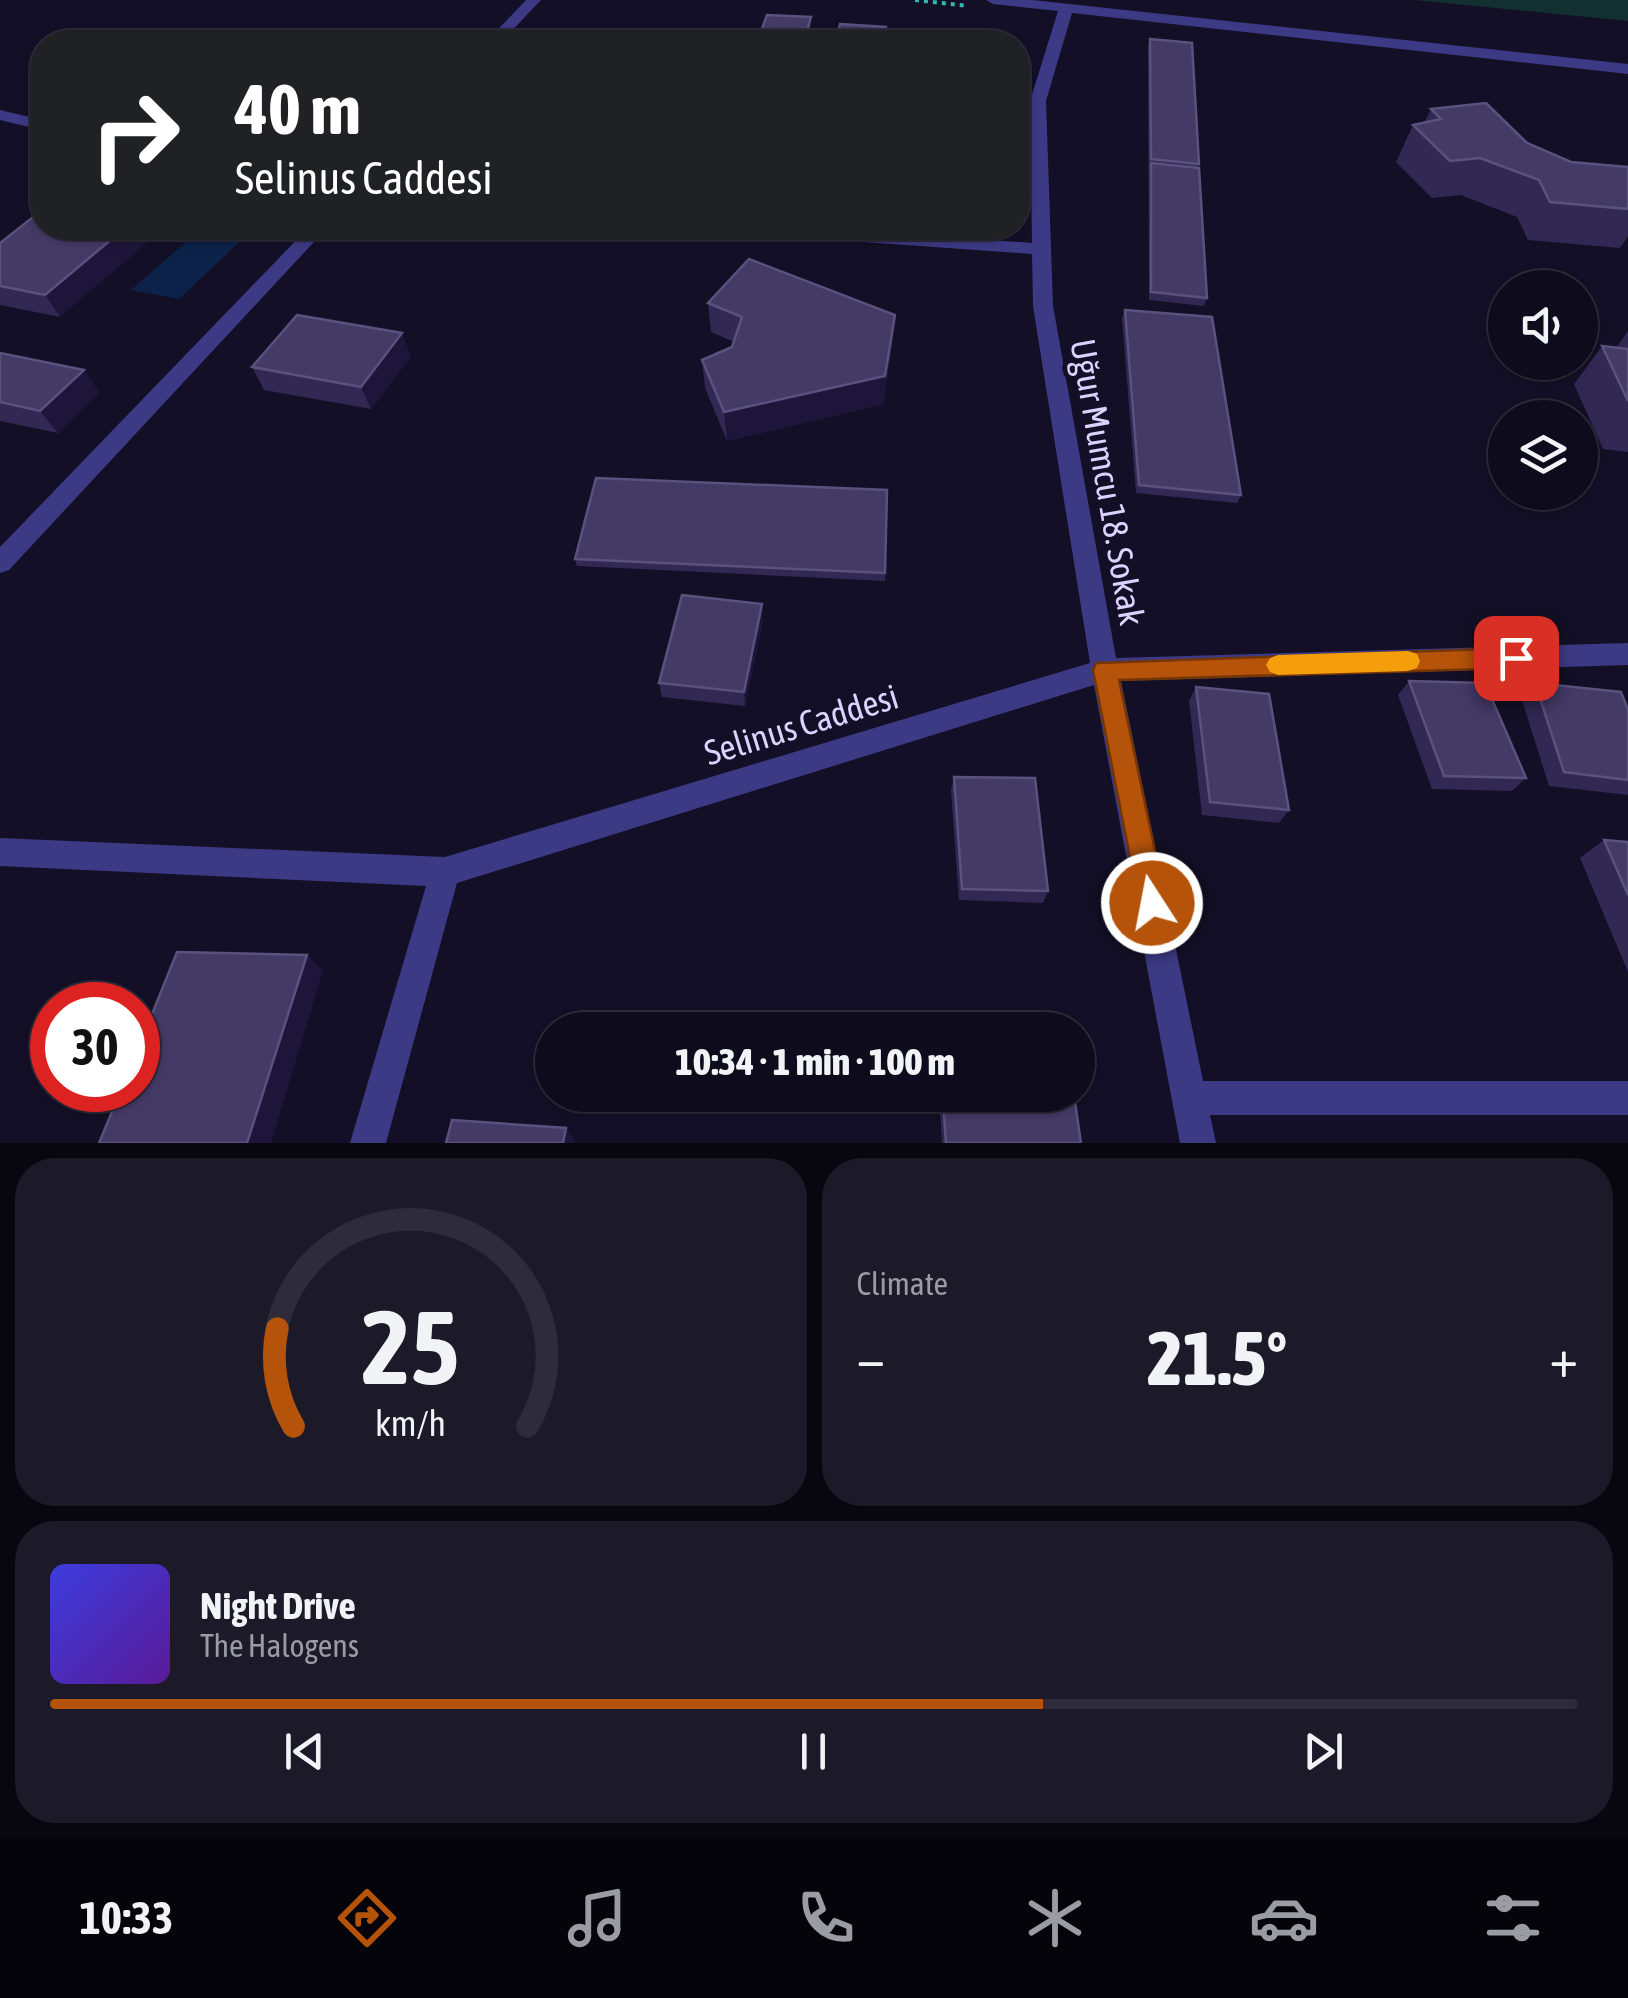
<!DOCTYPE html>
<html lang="en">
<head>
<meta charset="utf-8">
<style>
	body { margin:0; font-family:"Asap Condensed",sans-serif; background:#1c1929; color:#f1f3f6; height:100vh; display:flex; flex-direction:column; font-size:38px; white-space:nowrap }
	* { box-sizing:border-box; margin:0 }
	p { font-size:32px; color:#9b9ba3 }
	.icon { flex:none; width:55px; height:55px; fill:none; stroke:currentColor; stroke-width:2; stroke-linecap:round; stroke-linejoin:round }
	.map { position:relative; height:1143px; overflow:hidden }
	.panel { display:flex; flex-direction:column; gap:15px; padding:15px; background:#08060f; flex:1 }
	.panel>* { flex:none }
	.guide { position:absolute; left:30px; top:30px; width:1000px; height:210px; border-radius:40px; box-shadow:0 2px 8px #0004,0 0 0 2px #2e2b3b; background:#202124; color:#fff; overflow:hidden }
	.controls { position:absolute; left:1488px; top:270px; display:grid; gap:20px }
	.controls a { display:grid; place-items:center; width:110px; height:110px; border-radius:50%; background:#0e0b1c; box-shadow:0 2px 8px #0004,0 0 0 2px #2e2b3b; font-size:50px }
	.speed { position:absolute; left:30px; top:982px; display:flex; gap:20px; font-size:50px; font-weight:700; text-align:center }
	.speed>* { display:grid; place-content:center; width:130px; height:130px; border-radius:50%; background:#0e0b1c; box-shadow:0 2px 8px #0004,0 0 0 2px #2e2b3b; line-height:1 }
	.speed .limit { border:15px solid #d22; background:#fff; color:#111 }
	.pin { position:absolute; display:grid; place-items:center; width:85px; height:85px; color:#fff; margin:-42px; border-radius:20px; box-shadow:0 5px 15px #0006 }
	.me { position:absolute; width:110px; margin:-55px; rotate:349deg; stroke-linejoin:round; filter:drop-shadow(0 0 8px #0008) }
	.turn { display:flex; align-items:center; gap:35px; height:210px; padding:0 40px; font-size:45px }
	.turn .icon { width:130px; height:130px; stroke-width:2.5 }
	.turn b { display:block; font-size:70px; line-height:85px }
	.big { font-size:75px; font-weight:800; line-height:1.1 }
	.panel .card { flex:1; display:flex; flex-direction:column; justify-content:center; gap:15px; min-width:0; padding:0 35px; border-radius:40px; background:#1c1929 }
	.panel .dial { align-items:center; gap:0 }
	.dial svg { height:260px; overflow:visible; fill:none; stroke:#2e2b3b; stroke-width:7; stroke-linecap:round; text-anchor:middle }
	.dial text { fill:#f1f3f6; stroke:none }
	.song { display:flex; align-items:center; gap:30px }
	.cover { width:120px; height:120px; border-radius:15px; background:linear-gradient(135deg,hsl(240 70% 55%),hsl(270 70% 35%)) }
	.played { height:10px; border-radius:5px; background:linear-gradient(90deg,#b45309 65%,#2e2b3b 65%) }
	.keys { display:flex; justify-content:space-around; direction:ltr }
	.heat { display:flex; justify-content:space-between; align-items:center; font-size:55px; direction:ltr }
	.panel .tiles { flex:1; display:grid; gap:15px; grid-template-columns:1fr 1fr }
	.card:last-child { grid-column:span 2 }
	.trip { position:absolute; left:535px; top:1012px; width:560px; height:100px; border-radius:50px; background:#0e0b1c; box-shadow:0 2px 8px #0004,0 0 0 2px #2e2b3b; font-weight:800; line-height:100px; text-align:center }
	.dock { display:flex; height:160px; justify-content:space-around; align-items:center; background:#06040b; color:#9b9ba3 }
	.dock .icon { width:70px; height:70px }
	.dock .on { color:#b45309 }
	.dock b { font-size:45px; color:#f1f3f6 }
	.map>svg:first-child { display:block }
	.green { fill:#12302f }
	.water { fill:#0c2248 }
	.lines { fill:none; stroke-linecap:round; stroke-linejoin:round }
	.path { stroke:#2fb8b0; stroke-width:4; stroke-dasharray:4 5; stroke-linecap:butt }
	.minor { fill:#3d3a85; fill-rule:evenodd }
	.wall { fill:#312854 }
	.shaded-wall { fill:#1d163a }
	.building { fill:#433a66; stroke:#5a527e; stroke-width:2.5 }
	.route { fill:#b45309; stroke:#753606; stroke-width:2.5 }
	.slow { fill:#f59e0b }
	.labels { text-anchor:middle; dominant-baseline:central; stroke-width:10; stroke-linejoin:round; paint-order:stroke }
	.street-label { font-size:35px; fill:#d9d4ff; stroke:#130f26 }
</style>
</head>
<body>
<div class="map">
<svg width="1628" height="1143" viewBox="0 0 1628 1143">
	<rect width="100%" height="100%" fill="#130f26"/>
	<path class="green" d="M1414 0H1628V21Z"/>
	<path class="water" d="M202 228 248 234 179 299 131 290Z"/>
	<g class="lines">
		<path class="path" d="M915 0 968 6"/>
		<path class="minor" d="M526 0H541L501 42H486Z
			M986 0H1032L1628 64V74L1072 13 1046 101 1053 306 1116 658 1628 643V665L1121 681 1203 1081H1628V1115H1210L1216 1143H1180L1094 685 457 883 386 1143H350L426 886 0 866V838L445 857 1090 663 1033 306 1032 254 750 234 741 228H820L1032 243 1030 101 1058 11 993 4Z
			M0 110 42 120V130L0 120Z
			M308 228H327L9 570 0 573V547Z"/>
	</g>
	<path class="wall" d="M1150 39 1199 164 1198 168 1207 298 1204 306 1149 300 1148 47Z
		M1431 109 1527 143 1571 162 1628 167V236L1620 248 1528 240 1517 217 1461 195 1432 198 1396 162 1413 125 1424 123Z
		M42 210 60 317 0 305V243Z
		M708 303 892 344 883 404 727 441 705 388 702 360 732 347 734 342 711 332Z
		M1125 310 1241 495 1237 503 1136 493 1122 318Z
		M1628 331V452L1603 449 1574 384 1602 346 1616 348Z
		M0 353 84 370 99 393 58 433 0 421Z
		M411 356 371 409 264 390 252 367Z
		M887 490 885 581 577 566 575 559Z
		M763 619 745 706 662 697 659 683Z
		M1409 681 1526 778 1512 791 1432 789 1398 695Z
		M1535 683 1628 710V795L1549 786 1521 697Z
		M1196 687 1289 810 1279 823 1202 815 1189 701Z
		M954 777 1048 891 1043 903 959 900 951 790Z
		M1604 840 1628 842V972L1580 858Z
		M943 1102 1081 1143H942L940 1110Z"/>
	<path class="shaded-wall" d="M811 17V42H804Z
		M125 228H164L60 317 45 295Z
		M895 315 892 344 883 404 727 441 724 412Z
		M402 333 411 356 371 409 361 387Z
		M84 370 99 393 58 433 40 411Z
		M762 604 763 619 745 706 744 692Z
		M307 955 323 971 271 1143H247Z
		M566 1128 574 1139V1143H563Z"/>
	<path class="building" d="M767 15 811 17 804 42H757Z
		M840 24 886 27 883 42H836Z
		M1150 39 1192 43 1199 164 1151 159Z
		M1486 103 1527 143 1571 162 1628 167V209L1550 202 1539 180 1480 158 1450 161 1413 125 1441 119 1431 109Z
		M1151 163 1199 168 1207 298 1151 292Z
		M42 210V228H125L45 295 0 286V243Z
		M749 259 895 315 885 376 724 412 702 360 732 347 742 317 708 303Z
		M1125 310 1212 317 1241 495 1139 485Z
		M297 315 402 333 361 387 252 367Z
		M1602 346 1628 349V401Z
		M0 353 84 370 40 411 0 402Z
		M596 478 887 490 885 573 575 559Z
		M682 595 762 604 744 692 659 683Z
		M1409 681 1485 683 1526 778 1444 776Z
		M1535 683 1621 692 1628 710V780L1564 772Z
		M1196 687 1269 694 1289 810 1210 802Z
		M954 777 1035 778 1048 891 962 889Z
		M1604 840 1628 842V895Z
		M177 952 307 955 247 1143H99L121 1090H138V1049Z
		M943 1102H1075L1081 1143H946Z
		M452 1120 566 1128 563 1143H446Z"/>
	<path class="route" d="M1516 648 1525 651 1528 658 1525 665 1516 668 1119 680 1166 903 1162 913 1152 917 1141 913 1093 670 1096 663Z"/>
	<path class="slow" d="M1408 651 1417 654 1420 661 1417 668 1408 671 1278 675 1270 672 1266 665 1270 658 1278 655Z"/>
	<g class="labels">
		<g class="street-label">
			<text transform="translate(1108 482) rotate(80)">Uğur Mumcu 18. Sokak</text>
			<text transform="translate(801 724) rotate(-17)">Selinus Caddesi</text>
		</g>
	</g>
</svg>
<div class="controls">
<a><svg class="icon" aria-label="sound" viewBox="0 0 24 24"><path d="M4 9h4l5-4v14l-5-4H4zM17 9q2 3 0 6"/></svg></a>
<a><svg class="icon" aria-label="layers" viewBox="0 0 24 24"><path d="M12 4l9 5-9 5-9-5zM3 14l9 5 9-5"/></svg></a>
</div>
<div class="speed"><div class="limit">30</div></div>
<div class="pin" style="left:1516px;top:658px;background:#d93025"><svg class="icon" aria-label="arrive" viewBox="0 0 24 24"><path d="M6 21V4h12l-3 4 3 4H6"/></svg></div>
<svg class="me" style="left:1152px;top:903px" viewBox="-20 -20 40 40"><circle r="17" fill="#b45309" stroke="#fff" stroke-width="3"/><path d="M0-11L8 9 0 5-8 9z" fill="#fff"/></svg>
<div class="trip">10:34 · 1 min · 100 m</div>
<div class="guide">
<div class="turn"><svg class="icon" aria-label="right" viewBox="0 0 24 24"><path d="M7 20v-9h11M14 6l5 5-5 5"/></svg><div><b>40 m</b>Selinus Caddesi</div></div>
</div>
</div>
<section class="panel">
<div class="tiles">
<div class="card dial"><svg viewBox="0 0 100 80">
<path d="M14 69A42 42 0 1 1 86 69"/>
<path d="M14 69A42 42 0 0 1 9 39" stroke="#b45309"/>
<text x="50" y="56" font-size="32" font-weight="700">25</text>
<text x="50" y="72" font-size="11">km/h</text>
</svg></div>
<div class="card"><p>Climate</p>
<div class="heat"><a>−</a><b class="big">21.5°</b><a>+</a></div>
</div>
<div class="card">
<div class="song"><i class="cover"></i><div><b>Night Drive</b><p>The Halogens</p></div></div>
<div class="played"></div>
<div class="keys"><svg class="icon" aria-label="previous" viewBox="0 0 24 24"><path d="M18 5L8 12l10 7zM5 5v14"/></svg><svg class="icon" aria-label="pause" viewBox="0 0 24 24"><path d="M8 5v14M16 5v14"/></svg><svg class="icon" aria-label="next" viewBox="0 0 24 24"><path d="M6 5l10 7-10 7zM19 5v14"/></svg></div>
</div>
</div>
</section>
<nav class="dock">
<b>10:33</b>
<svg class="icon on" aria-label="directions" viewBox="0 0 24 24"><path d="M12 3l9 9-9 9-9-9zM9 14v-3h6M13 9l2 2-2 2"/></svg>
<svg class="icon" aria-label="music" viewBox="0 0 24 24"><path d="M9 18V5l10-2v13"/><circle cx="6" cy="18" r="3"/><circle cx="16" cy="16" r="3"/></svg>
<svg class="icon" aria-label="phone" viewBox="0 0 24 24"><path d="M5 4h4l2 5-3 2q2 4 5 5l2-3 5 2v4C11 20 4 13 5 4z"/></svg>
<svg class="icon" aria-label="climate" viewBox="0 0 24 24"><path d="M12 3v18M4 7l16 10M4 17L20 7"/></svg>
<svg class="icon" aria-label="car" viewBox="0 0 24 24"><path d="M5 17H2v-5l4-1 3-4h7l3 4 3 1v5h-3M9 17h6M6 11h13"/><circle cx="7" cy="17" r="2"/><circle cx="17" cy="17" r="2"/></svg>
<svg class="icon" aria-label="filters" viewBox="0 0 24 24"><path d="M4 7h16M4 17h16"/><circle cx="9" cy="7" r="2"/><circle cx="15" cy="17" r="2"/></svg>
</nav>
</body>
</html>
